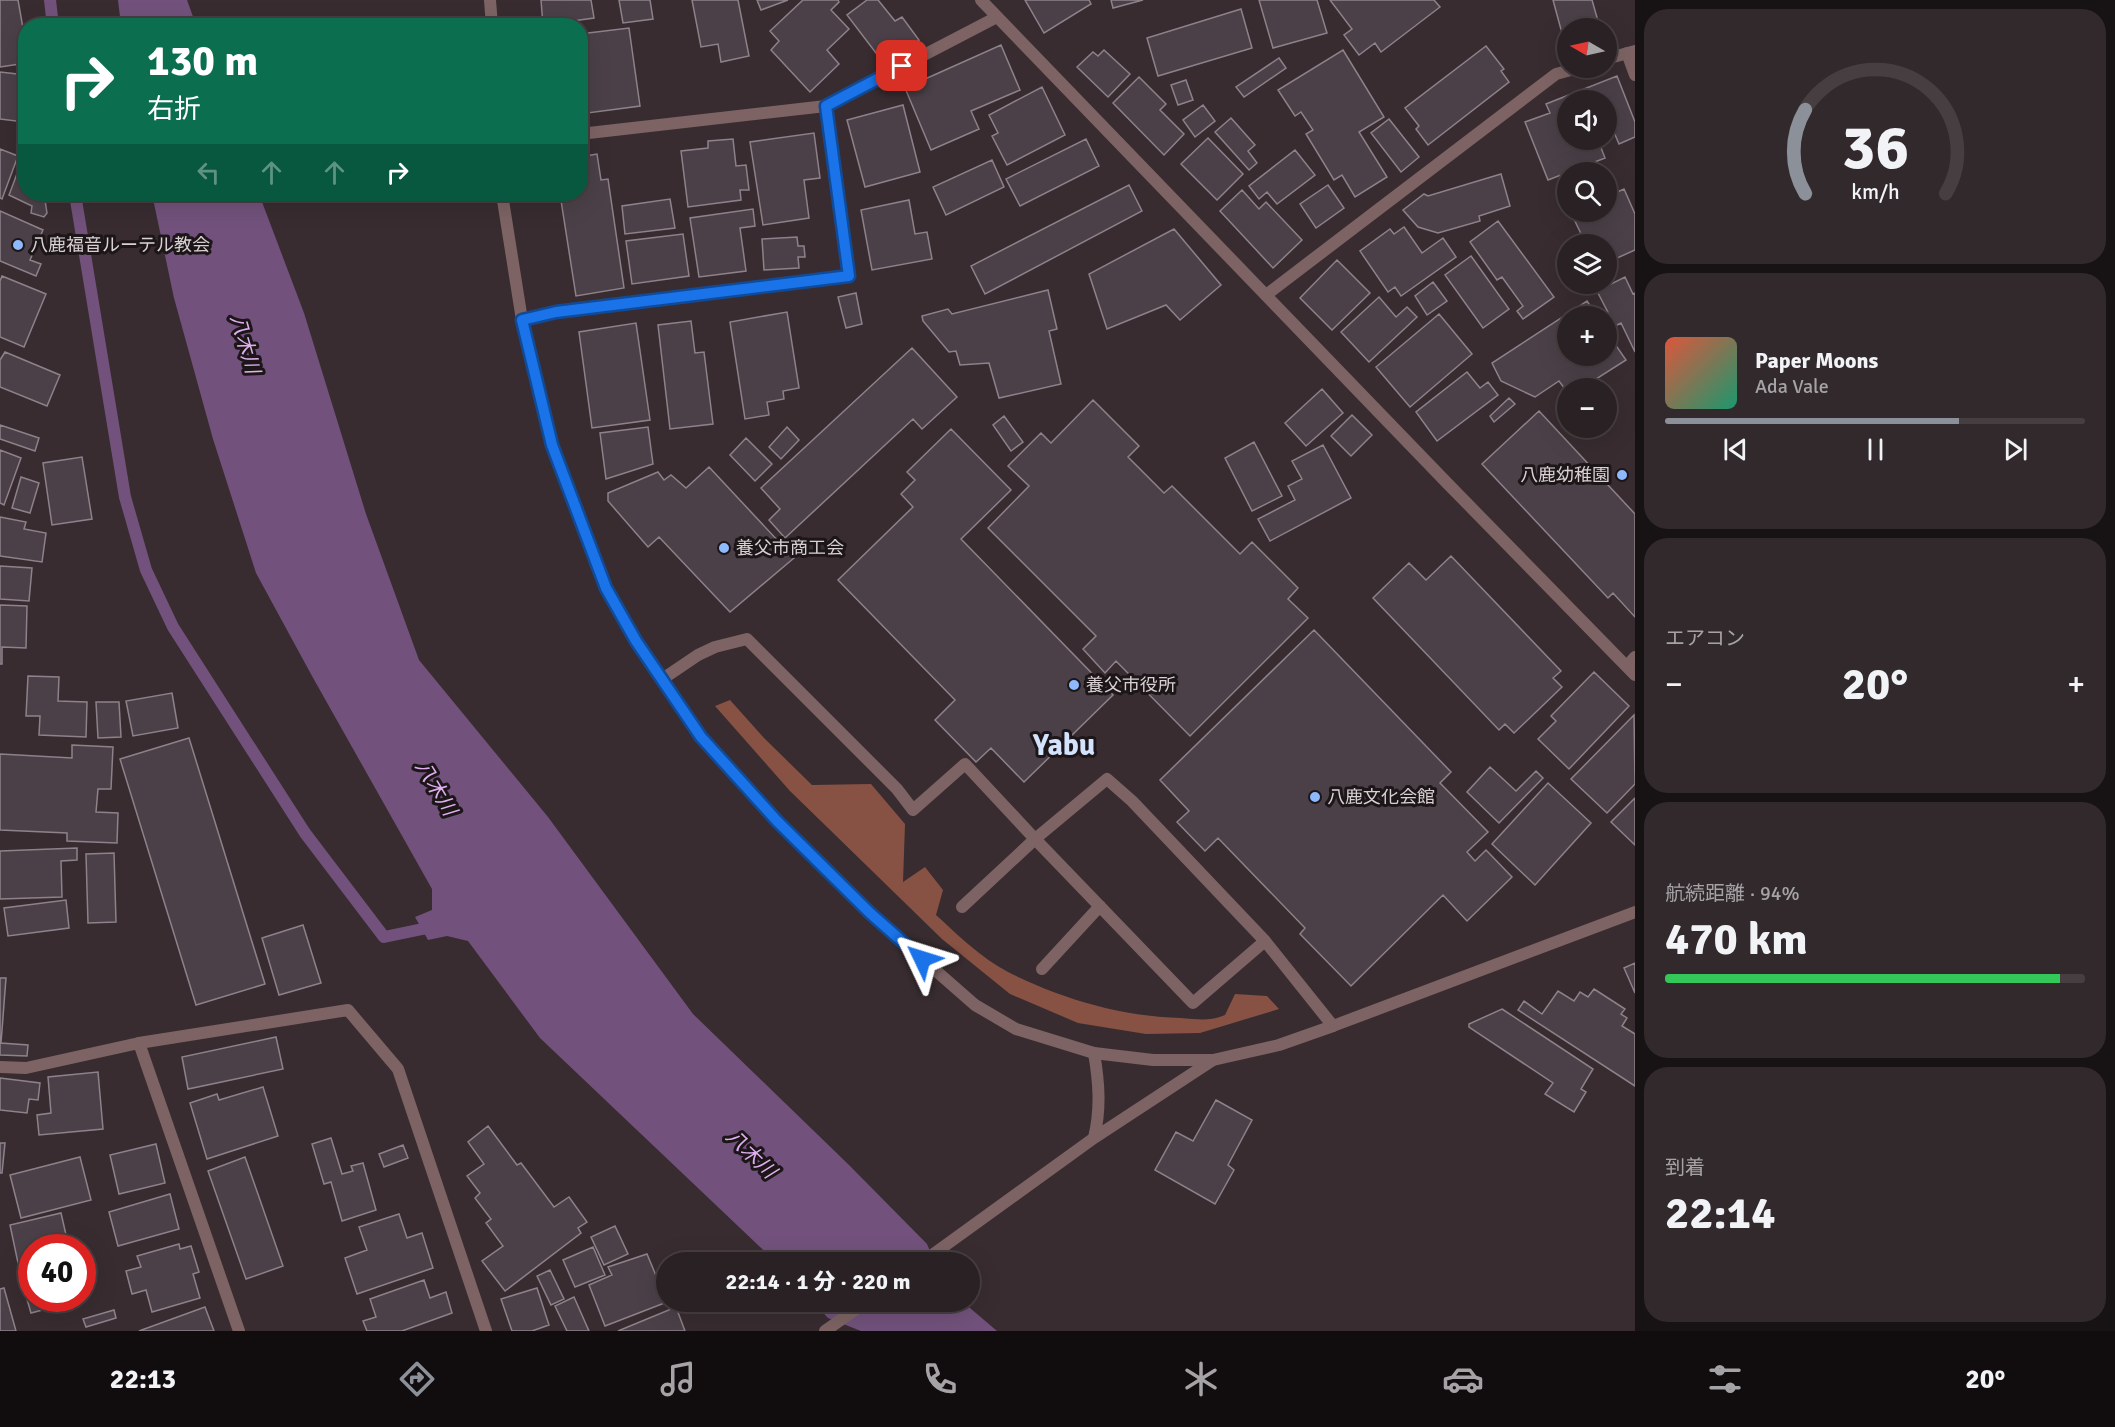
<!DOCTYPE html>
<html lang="ja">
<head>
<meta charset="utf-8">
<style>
	body { margin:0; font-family:Signika,"Noto Sans JP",sans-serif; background:#32292c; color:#f1f3f6; height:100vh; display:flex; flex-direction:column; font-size:22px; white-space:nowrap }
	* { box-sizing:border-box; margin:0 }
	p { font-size:20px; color:#a5a3a6 }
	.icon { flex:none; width:33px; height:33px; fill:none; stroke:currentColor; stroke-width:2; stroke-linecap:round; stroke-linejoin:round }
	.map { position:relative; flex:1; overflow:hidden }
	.drawer { display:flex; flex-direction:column; gap:9px; padding:9px; background:#171214; width:480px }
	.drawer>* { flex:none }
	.guide { position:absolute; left:18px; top:18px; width:570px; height:183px; border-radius:24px; box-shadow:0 6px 24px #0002,0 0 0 2px #463e41; background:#0b6e4f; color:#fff; overflow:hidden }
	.needle { width:39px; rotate:279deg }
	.controls { position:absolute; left:1557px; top:18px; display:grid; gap:12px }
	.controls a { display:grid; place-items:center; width:60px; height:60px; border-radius:50%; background:#2a2124; box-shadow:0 6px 24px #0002,0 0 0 2px #463e41; font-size:30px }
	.speed { position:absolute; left:18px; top:1234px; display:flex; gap:12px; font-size:30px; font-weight:700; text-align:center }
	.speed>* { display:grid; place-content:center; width:78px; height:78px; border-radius:50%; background:#2a2124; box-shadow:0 6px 24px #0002,0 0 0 2px #463e41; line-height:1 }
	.speed .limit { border:9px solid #d22; background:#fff; color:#111 }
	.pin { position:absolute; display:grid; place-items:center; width:51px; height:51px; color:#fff; margin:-26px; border-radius:12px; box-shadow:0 3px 9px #0006 }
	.me { position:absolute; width:66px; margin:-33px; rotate:311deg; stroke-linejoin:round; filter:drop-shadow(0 0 4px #0008) }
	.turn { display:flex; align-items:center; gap:21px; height:126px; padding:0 30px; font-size:27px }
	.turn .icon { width:78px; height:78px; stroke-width:2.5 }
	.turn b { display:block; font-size:42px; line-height:51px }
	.lanes { display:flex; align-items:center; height:57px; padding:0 30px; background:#0003; justify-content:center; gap:30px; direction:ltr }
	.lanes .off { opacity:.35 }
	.big { font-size:45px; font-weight:800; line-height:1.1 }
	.drawer .tile { flex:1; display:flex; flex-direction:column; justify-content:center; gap:9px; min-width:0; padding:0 21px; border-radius:24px; background:#32292c }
	.drawer .dial { align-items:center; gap:0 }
	.dial svg { height:156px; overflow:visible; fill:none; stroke:#463e41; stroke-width:7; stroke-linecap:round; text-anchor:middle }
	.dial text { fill:#f1f3f6; stroke:none }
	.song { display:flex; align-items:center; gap:18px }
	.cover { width:72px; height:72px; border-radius:9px; background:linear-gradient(135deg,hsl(10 70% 55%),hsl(160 70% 35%)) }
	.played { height:6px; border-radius:3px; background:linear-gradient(90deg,#8c9099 70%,#463e41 70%) }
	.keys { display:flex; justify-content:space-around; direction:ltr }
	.heat { display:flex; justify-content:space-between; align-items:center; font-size:33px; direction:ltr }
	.charge { height:9px; border-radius:4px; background:linear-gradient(90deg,#34c759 94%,#463e41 0) }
	.trip { position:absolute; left:656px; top:1252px; width:324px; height:60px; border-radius:30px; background:#2a2124; box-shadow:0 6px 24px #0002,0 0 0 2px #463e41; font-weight:800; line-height:60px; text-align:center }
	.dock { display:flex; height:96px; justify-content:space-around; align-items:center; background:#110d0e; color:#a5a3a6 }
	.dock .icon { width:42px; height:42px }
	.dock .active { color:#8c9099 }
	.dock b { font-size:27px; color:#f1f3f6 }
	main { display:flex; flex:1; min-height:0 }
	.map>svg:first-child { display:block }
	.forest { fill:#875243 }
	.water { fill:#72527c }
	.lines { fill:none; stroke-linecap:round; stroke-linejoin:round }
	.stream { stroke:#72527c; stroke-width:12 }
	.building { fill:#4b4048; stroke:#8e828a; stroke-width:1.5 }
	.service { stroke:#7d6364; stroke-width:12 }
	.minor { stroke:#7d6364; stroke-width:12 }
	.tertiary { stroke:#7d6364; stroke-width:12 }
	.route-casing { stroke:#114b97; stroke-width:15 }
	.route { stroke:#1a73e8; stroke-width:10 }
	.poi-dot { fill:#8eb9fd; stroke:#1c1618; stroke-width:2 }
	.labels { text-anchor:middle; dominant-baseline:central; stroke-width:6; stroke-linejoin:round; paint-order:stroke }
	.poi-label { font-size:18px; fill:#d8d0d3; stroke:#1c1618; text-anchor:start }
	.water-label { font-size:20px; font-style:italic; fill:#e1aff0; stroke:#1c1618 }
	.town-label { font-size:30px; font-weight:bold; fill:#d3e3fd; stroke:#1c1618 }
</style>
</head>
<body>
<main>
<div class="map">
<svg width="1635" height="1331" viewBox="0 0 1635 1331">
	<rect width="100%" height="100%" fill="#382c30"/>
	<path class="forest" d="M730 700 764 738 812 785 871 784 905 824 903 882 925 867 943 890 936 915C958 935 981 958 1008 972 1062 999 1120 1016 1180 1018 1198 1019 1208 1022 1225 1015L1235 994 1267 996 1279 1009 1200 1033 1146 1034 1078 1023 1010 994 942 939 827 827 790 791 715 706Z"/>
	<path class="water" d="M118 0H187L196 25H121Z
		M152 194H259L304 313 366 514 419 660 548 817 693 1014 849 1165 927 1244 935 1263H777L540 1038 468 941 447 936 428 940 415 917 432 910V889L312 676 256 573 213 439 174 298Z
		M813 1302H963L997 1331H861L828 1318Z"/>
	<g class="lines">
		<path class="stream" d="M50 0 53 26
			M75 194 125 497 146 570 173 627 305 833 384 937 437 926"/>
	</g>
	<path class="building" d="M0 0H18L26 45V63L0 67Z
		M541 0H591L594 18 543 25Z
		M619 0H650L653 19 623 23Z
		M692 0H738L749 56 721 62 718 44 701 47Z
		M757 0H788L761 10Z
		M803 0H838L839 2 831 10 849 29 827 50 839 64 810 92 771 50 779 41 770 31Z
		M867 0H878L895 21 902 17 919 40 896 58 889 49 879 57 847 15Z
		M1025 0H1089L1091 4 1044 33Z
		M1111 0H1143L1113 8Z
		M1259 0H1317L1327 33 1273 48Z
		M1330 0H1434L1440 7 1381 52 1375 43 1359 55 1344 35 1352 29Z
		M1553 0H1592L1600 28H1568L1566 48Z
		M1241 9 1252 48 1158 76 1147 38Z
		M629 28 640 106 580 114V34Z
		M1001 45 1020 90 971 111 979 129 931 150 905 88Z
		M1486 46 1504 69 1501 71 1509 82 1428 145 1416 129 1419 126 1405 108Z
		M1104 50 1130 74 1108 97 1077 67 1093 52 1098 56Z
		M1343 50 1384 117 1359 132 1387 177 1355 197 1342 175 1334 180 1306 134 1313 130 1301 112 1295 116 1278 90Z
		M1279 58 1286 68 1244 97 1236 87Z
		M0 72 26 75 24 122 0 119Z
		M1617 76 1635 122V137L1619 144 1613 130 1606 133V100H1568V140H1598L1605 158 1548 180 1525 122 1550 113 1546 104Z
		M1139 77 1166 104 1160 110 1184 134 1164 155 1113 103Z
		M1186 80 1193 100 1178 105 1171 85Z
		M1042 87 1065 135 1007 165 992 136 998 133 989 115Z
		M903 105 920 172 865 187 847 120Z
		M1203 105 1215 121 1195 137 1183 120Z
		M1231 118 1255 145 1248 151 1257 163 1249 170 1215 132Z
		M1389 119 1419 157 1401 172 1371 133Z
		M814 133 820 178 804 180 809 218 763 225 750 142Z
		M1208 138 1243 174 1217 200 1181 164Z
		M733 139 736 166 746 165 749 190H740L741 200 688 207 681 151 708 148V141Z
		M1086 139 1099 166 1020 206 1006 179Z
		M0 149 18 156 2 199 0 198Z
		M1295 150 1315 175 1277 204 1267 192 1259 199 1249 186Z
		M597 154 601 180 608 179 624 288 576 296 560 194H580V157Z
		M24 155 26 194H44L47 213 44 217 31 213 32 206 9 195Z
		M992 160 1004 187 946 215 933 187Z
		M1501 174 1510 206 1479 216 1480 221 1438 233 1418 227 1403 210 1424 194 1428 196Z
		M1129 185 1142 211 985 294 971 266Z
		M1328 185 1344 208 1316 228 1300 204Z
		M1624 189 1635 214V250L1606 263V244H1586L1571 213 1606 212V197Z
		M1242 190 1259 209 1266 202 1302 240 1273 268 1220 211Z
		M670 199 675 228 625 234 622 206Z
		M909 200 915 234 927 232 932 259 872 270 861 210Z
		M753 209 755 226 740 228 746 271 699 277 690 218Z
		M0 211 43 230 30 260 41 264 36 276 0 261Z
		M1498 221 1554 297 1523 319 1517 311 1523 306 1502 277 1497 280 1470 242Z
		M1404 227 1422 253 1443 238 1456 257 1401 296 1395 287 1388 292 1360 251 1390 229 1394 234Z
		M1174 229 1221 285 1180 320 1166 305 1107 329 1089 274Z
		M683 234 689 276 632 284 626 241Z
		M797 237 798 246H804L805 257H798L799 268 764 270 762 239Z
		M1471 256 1509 309 1483 328 1445 275Z
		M1337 260 1370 293 1332 330 1300 298Z
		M2 276 46 294 24 347 0 337V281Z
		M1625 277 1633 294 1635 293V352L1621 323 1615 326 1597 291Z
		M1433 282 1447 301 1427 315 1415 296Z
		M1048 290 1057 329 1049 331 1061 384 999 398 989 363 960 365 956 351 949 352 923 321 922 316 948 309 952 314Z
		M856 293 862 324 846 328 838 297Z
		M1379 297 1396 317 1407 307 1417 317 1369 362 1341 332Z
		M1587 301 1597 316H1568V356H1606V331L1626 360 1582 388H1568V393L1559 381 1535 397 1501 381 1492 363Z
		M787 312 799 388 783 391 784 399 767 402 769 415 745 419 730 322Z
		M1439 314 1472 354 1410 407 1376 367Z
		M691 321 695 353 704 352 713 424 670 429 658 325Z
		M636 323 650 420 592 428 579 332Z
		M912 348 957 397 922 429 913 419 785 538 769 520 780 509 761 488Z
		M5 352 60 375 47 406 0 387V360Z
		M1467 372 1480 388 1488 382 1498 395 1437 441 1416 412Z
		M1322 389 1343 413 1306 446 1285 423Z
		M1509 398 1515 404 1494 422 1490 416Z
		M1093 400 1139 446 1128 457 1164 493 1172 486 1240 554 1252 542 1298 588 1288 599 1308 618 1190 736 1116 661 1105 673 1083 649 1096 636 988 528 1029 486 1008 466 1041 433 1051 443Z
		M1539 411 1635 514V617L1613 593 1608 598 1482 464Z
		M1352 415 1372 435 1351 456 1331 436Z
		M1004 416 1023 442 1011 451 993 425Z
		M0 425 39 438 35 451 0 439Z
		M648 427 653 464 606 479 600 433Z
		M787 427 799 440 781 459 769 447Z
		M951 429 1011 490 961 539 1113 695 1024 782 991 748 976 762 935 720 955 700 838 580 913 507 901 494 915 480 907 472Z
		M746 438 772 464 755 481 730 455Z
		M1254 442 1282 496 1252 511 1225 458Z
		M1323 445 1351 498 1270 541 1258 519 1295 500 1288 486 1302 479 1292 461Z
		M0 450 21 458 4 505 0 503Z
		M82 457 92 519 52 525 43 463Z
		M709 467 794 558 730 612 659 537 648 547 608 501V493L658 472 664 480 671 475 686 488Z
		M21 477 39 483 30 513 12 508Z
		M0 517 26 522 24 529 46 533 42 562 0 556Z
		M1451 556 1561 671 1553 678 1562 687 1514 733 1505 724 1499 730 1373 598 1409 563 1426 580Z
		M0 566 32 568 29 601 0 599Z
		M0 605 27 606 26 648 2 647V664H0Z
		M1314 630 1451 772 1440 783 1488 832 1467 852 1475 861 1486 850 1512 877 1467 921 1443 895 1351 986 1300 934 1305 928 1218 838 1205 851 1177 822 1189 811 1160 780Z
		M1594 672 1629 706 1569 769 1538 739 1556 721 1551 716Z
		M28 676 59 677 58 701 87 702 86 737 39 735 40 716H26Z
		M172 693 178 728 133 736 126 701Z
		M96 702H119L121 737 98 738Z
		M1634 715 1635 784 1607 813 1571 779Z
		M189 738 265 984 196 1005 120 759Z
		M72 745 113 747 111 789H98L96 812 118 813 117 843 67 841V833L0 830V754L72 758Z
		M1490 767 1516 791 1536 771 1543 778 1499 823 1467 792Z
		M1548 783 1591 823 1535 885 1492 844Z
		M1635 798V845L1611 822Z
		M77 848V860L61 861 62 897 0 899V851Z
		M114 853 116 922 88 923 86 854Z
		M66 900 69 928 8 936 4 908Z
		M303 925 321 983 279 995 262 938Z
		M1635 963V993L1624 968Z
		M0 978H6L1 1043 28 1045 27 1056 0 1055Z
		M1594 989 1625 1009 1621 1014 1627 1018 1622 1026 1635 1034V1086L1518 1010 1524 1001 1542 1014 1558 991 1574 1001 1580 992 1588 997Z
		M1502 1009 1593 1069 1581 1089 1586 1092 1574 1112 1545 1094 1553 1083 1469 1027V1024Z
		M276 1037 283 1069 188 1089 182 1057Z
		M98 1072 103 1129 39 1135 37 1115 51 1113 48 1077Z
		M0 1078 40 1083 38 1100 29 1099 27 1113 0 1110Z
		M263 1087 278 1136 207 1159 190 1103 217 1094 219 1100Z
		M1216 1100 1252 1120 1228 1165 1234 1170 1215 1204 1155 1170 1176 1132 1193 1141Z
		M488 1126 517 1165 521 1163 554 1207 569 1197 587 1222 578 1228 581 1233 505 1291 482 1261 503 1246 486 1223 491 1219 475 1198 480 1193 467 1176 484 1164 468 1142Z
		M331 1138 342 1174 353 1171 351 1166 363 1163 376 1210 342 1221 331 1182 324 1184 312 1144Z
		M0 1143H5L2 1173H0Z
		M156 1144 165 1183 119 1194 110 1155Z
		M403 1145 408 1158 384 1167 379 1154Z
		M80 1157 91 1200 21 1218 10 1175Z
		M245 1157 283 1266 246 1279 208 1171Z
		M170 1194 179 1229 118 1246 109 1212Z
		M61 1213 69 1248H32V1274L21 1277 10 1225Z
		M399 1214 407 1238 422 1233 433 1268 357 1294 345 1258 367 1250 359 1227Z
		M615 1226 628 1254 604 1265 591 1237Z
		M179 1244 180 1249 191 1246 199 1272 193 1274 200 1298 152 1312 146 1290 132 1294 126 1271 141 1267 137 1256Z
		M593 1247 605 1275 575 1287 563 1260Z
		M647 1254 667 1302 605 1326 589 1285 612 1275 608 1267Z
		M550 1270 564 1299 551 1305 537 1276Z
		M424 1280 430 1298 446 1292 452 1313 402 1331H367L363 1321 376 1317 370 1299Z
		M32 1287V1299H64L65 1304 31 1313 24 1289Z
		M4 1288 16 1331H0V1289Z
		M537 1288 549 1325 532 1331H512L501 1299Z
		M574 1297 589 1331H567L555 1306Z
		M205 1307 214 1331H139Z
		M676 1307 685 1331H618Z
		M114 1310 116 1318 86 1327 83 1319Z"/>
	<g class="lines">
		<path class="service" d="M1627 53 1635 75
			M1606 59 1635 51
			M580 134 826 106 997 17
			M1266 295 1556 74 1578 68
			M522 320 556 312 849 276 826 106
			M1627 666 1635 657
			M661 680 698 655 715 647 747 639 897 789 913 810 965 764 1035 839 1107 779 1132 801 1265 941 1333 1026
			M962 907 1035 839 1193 1003 1265 941
			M1042 969 1100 906
			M0 1067 26 1068 139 1043"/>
		<path class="minor" d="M981 0 1448 484 1635 675
			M1094 1053C1099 1082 1101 1109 1094 1138
			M921 1263 1094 1138 1213 1060
			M239 1331 139 1043 348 1010 398 1069 486 1331
			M825 1331 866 1302"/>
		<path class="tertiary" d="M490 0 492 26
			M502 194 522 320 552 445 606 588 636 641 701 737 778 821 870 913 975 1005 1016 1029 1094 1053 1153 1060H1213L1279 1045 1333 1026 1635 912"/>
	</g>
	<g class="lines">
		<g class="route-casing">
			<path id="route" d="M902 66 826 106 849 276 556 312 522 320 552 445 606 588 636 641 701 737 777 821 870 913 922 959"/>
		</g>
		<use href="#route" class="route"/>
	</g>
	<g class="poi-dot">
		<circle cx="18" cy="245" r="6"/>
		<circle cx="1622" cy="475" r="6"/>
		<circle cx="724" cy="548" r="6"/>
		<circle cx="1074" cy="685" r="6"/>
		<circle cx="1315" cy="797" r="6"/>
	</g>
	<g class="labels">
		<g class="poi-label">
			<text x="30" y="245">八鹿福音ルーテル教会</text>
			<text x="1610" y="475" text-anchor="end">八鹿幼稚園</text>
			<text x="736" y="548">養父市商工会</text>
			<text x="1086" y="685">養父市役所</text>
			<text x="1327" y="797">八鹿文化会館</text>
		</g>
		<g class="water-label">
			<text transform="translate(245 344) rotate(74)">八木川</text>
			<text transform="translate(436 788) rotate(59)">八木川</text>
			<text transform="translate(751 1154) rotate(44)">八木川</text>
		</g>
		<g class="town-label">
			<text x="1064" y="745">Yabu</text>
		</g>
	</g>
</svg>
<div class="controls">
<a><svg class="needle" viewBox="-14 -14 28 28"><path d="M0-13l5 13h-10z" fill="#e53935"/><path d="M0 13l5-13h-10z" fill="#a5a3a6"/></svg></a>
<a><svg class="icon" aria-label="sound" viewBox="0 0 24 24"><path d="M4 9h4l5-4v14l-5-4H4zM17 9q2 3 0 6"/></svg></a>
<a><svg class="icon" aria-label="search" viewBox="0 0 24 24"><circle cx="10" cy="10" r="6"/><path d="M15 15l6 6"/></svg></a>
<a><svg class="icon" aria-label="layers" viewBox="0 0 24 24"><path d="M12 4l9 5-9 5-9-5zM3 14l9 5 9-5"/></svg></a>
<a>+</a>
<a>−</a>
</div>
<div class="speed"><div class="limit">40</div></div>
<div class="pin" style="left:902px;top:66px;background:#d93025"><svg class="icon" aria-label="arrive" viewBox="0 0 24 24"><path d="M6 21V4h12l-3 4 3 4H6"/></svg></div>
<svg class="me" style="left:922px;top:959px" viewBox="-20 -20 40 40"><path d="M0-17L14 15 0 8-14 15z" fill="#1a73e8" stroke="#fff" stroke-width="4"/></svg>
<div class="trip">22:14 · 1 分 · 220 m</div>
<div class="guide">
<div class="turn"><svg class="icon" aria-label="right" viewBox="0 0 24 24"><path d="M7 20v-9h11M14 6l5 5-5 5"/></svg><div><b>130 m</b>右折</div></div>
<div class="lanes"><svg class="icon off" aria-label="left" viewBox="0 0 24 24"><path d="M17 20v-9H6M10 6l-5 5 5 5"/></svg><svg class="icon off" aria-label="ahead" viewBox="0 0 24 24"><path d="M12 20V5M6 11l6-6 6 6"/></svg><svg class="icon off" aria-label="ahead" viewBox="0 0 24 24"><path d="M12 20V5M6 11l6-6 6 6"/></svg><svg class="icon" aria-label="right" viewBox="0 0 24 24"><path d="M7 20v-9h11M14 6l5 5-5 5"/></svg></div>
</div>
</div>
<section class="drawer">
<div class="tile dial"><svg viewBox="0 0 100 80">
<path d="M14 69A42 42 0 1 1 86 69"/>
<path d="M14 69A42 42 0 0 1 14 26" stroke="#8c9099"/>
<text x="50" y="56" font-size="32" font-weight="700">36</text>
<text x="50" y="72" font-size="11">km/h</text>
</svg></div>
<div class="tile">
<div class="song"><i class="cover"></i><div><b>Paper Moons</b><p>Ada Vale</p></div></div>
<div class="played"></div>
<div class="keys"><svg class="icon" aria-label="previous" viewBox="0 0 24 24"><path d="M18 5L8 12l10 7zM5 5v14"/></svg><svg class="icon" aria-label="pause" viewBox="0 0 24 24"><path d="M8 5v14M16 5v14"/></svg><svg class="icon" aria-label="next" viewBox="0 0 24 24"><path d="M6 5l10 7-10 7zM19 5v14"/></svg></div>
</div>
<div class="tile"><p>エアコン</p>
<div class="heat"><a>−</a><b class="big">20°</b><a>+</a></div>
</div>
<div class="tile"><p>航続距離 · 94%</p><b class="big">470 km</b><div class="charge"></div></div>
<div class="tile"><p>到着</p><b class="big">22:14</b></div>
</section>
</main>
<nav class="dock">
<b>22:13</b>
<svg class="icon active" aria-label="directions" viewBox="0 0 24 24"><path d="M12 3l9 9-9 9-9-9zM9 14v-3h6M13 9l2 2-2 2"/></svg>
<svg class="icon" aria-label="music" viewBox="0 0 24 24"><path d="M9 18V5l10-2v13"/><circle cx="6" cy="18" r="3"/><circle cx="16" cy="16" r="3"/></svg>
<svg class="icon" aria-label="phone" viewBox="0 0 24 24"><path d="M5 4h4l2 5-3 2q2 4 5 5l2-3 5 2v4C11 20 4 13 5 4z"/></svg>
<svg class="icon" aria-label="climate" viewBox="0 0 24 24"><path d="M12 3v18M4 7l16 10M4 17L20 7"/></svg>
<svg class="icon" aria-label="car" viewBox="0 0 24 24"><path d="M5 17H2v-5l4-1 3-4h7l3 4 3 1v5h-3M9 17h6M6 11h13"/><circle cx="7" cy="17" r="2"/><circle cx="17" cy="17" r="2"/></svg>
<svg class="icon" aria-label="filters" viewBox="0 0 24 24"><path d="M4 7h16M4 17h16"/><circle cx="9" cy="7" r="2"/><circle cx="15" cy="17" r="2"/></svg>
<b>20°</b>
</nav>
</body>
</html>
